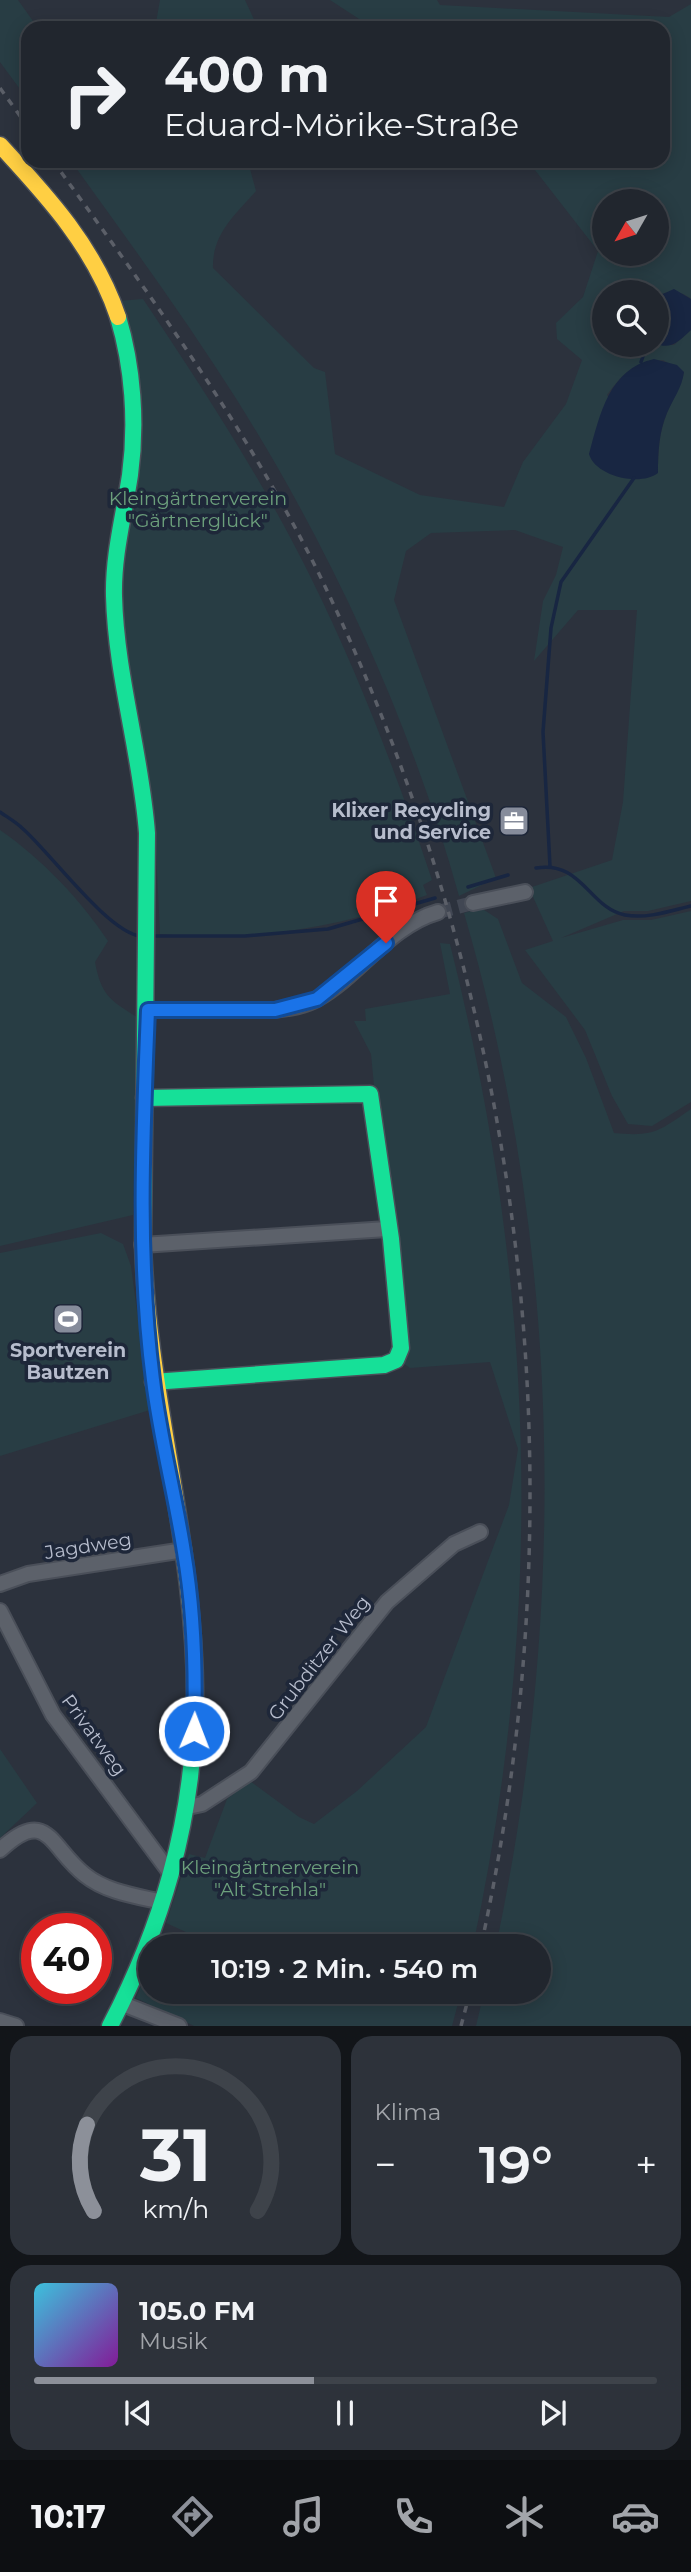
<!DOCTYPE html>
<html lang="de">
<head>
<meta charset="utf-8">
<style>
	body { margin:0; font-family:Montserrat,sans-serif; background:#2d323a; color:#f1f3f6; height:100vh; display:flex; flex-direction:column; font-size:26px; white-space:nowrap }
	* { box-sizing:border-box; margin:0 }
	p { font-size:23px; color:#a2a5aa }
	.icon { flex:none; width:38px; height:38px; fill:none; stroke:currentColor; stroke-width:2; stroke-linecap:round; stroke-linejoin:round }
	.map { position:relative; height:2026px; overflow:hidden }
	.drawer { display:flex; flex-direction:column; gap:10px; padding:10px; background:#121519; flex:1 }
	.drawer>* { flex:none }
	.hud { position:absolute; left:21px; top:21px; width:649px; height:147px; border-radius:21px; box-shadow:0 4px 18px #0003,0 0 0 2px #3e434a; background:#21262e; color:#f1f3f6; overflow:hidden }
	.needle { width:46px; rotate:231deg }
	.fabs { position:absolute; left:592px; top:189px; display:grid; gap:14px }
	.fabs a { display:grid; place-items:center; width:77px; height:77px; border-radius:50%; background:#21262e; box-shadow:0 4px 18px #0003,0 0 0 2px #3e434a; font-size:35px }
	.speed { position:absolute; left:21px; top:1913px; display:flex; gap:14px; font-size:35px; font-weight:700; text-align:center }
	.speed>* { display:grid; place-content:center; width:91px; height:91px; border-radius:50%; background:#21262e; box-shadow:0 4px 18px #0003,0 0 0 2px #3e434a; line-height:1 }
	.speed .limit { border:10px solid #d22; background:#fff; color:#111 }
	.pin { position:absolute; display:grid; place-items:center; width:60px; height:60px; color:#fff; margin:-72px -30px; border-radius:50% 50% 50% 0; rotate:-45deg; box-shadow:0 0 7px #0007 }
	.pin .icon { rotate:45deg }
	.me { position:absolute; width:77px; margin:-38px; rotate:1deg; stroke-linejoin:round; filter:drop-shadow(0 0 5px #0008) }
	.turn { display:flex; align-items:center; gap:24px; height:147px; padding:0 28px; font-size:32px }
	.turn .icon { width:91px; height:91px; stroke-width:2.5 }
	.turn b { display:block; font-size:49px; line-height:60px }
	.big { font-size:52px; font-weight:600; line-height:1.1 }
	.drawer .tile { flex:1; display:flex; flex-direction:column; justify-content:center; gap:10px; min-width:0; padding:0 24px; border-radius:21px; background:#2d323a }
	.drawer .dial { align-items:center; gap:0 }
	.dial svg { height:182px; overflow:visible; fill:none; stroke:#3e434a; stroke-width:7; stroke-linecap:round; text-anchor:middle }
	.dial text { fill:#f1f3f6; stroke:none }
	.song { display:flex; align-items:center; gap:21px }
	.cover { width:84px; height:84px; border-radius:10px; background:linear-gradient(135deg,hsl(190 70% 55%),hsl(290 70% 35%)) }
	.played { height:7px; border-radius:4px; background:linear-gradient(90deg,#8c9099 45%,#3e434a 45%) }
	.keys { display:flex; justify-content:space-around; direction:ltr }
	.heat { display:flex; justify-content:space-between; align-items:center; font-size:38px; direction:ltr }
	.drawer .tiles { flex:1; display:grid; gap:10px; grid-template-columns:1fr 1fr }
	.tile:last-child { grid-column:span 2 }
	.trip { position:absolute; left:138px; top:1934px; width:413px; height:70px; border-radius:35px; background:#21262e; box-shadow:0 4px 18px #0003,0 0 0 2px #3e434a; font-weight:600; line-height:70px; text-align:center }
	.menu { display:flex; height:112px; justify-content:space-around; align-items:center; background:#0d0f12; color:#a2a5aa }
	.menu .icon { width:49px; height:49px }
	.menu .current { color:#8c9099 }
	.menu b { font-size:32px; color:#f1f3f6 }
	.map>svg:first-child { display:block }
	.green { fill:#283d44; fill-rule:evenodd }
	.water { fill:#182642 }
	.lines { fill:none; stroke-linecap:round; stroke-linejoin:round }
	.stream { stroke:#182642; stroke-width:3.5 }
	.street-tunnel { stroke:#414753; stroke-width:14; stroke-dasharray:14 7; stroke-linecap:butt }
	.street-casing { stroke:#4a4f59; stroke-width:18 }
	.fast-casing { stroke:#4a4f59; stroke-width:19 }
	.slow-casing { stroke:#4a4f59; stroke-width:19 }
	.street { stroke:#5c616a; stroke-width:14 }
	.fast { stroke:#16e098; stroke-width:16 }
	.slow { stroke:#ffcf43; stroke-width:16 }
	.rail { stroke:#5b5f68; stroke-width:3.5; stroke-dasharray:7 7; stroke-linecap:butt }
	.route-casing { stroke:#114b97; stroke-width:18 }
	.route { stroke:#1a73e8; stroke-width:12 }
	.labels { text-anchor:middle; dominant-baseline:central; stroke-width:7; stroke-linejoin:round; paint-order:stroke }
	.park-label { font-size:19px; fill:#6ca07c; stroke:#1e2739 }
	.poi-label { font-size:19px; font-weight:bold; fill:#b7bdcd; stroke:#1e2739; text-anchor:end }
	.street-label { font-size:19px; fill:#b7bdcd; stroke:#1e2739 }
</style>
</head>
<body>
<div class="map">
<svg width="691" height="2026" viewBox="0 0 691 2026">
	<rect width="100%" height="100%" fill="#2c323d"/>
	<path class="green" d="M0 0H18L38 28H28V100L0 62Z
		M160 0H245L258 28H155Z
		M330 0H437L440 5 669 17 691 4V299C681 290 667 290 656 297V292H604V345H674L691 330V901L648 911H624L561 938 623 920H651L691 911V1102L652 1126 628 1124 612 1096 585 1030 525 950 553 941 529 888 612 860 623 802 637 610H578L534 661 543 601 556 575 563 547 515 530 431 533 406 551 394 600 496 878 459 896C411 723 333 553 237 400 185 318 128 240 71 161H129L134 168 136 161H265L250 169 256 191C235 215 212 234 213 268L314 368 325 372 335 454 420 495 504 507 523 462 566 404 582 360 557 339 556 323 583 297 598 251 528 161H663V28H373ZM604 201H656V254H604ZM663 360 684 372C681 387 673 398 667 413 659 432 658 452 658 473L607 395C624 372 635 362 663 360Z
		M143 299C204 390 264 482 312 580 360 677 398 778 432 880L423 885 427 895C342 928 250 942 160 934L155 831 116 593 135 486 118 301Z
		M0 830C42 859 80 899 108 941L95 962C101 994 109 1000 137 1017L133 1215 0 1246Z
		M481 908 498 919 522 983 566 1017 586 1058 614 1133C654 1137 659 1131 691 1109V2026H476L484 1992H539V1946H496C568 1605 562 1249 464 913Z
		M440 943 450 944C535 1282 546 1605 473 1946H217L166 1923 189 1854 205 1858 227 1799 250 1781 299 1817 314 1824 357 1791 426 1727 509 1505 518 1449 490 1362 410 1368 400 1361 371 1054 354 1021H366L365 1009 450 994Z
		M101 1233 123 1244 131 1266 150 1410 0 1456V1253Z
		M0 1749 37 1803 0 1838Z
		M150 1963V1992H461L452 2026H194L136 1998Z"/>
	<path class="water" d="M674 289 691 299V330C680 340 672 350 656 344V297Z
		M654 359 677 365 684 372C682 388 673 399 667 413 659 432 658 452 658 473 640 487 595 476 589 454 600 414 609 369 654 359Z"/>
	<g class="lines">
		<path class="stream" d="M641 362 647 345
			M0 812C7 817 16 822 22 828 49 851 109 934 141 936
			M550 866 543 732 551 628 561 582 634 478
			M536 868C582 860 589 908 625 915 647 919 670 911 691 906
			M468 887 508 875
			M156 936H245L328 929 435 898"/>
		<path class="street-tunnel" d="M438 912 473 903"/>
		<g class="street-casing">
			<path id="street" d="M473 903 525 892
				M148 1010H275C289 1008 305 1006 317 999 360 975 389 926 438 912
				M142 1245 387 1229
				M0 1584 28 1574 184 1550
				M0 1611 53 1715 171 1874
				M188 1807 202 1804 251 1772 387 1602 454 1544 480 1532
				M0 1850C48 1805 50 1848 85 1875 106 1892 136 1896 162 1902
				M123 2004 179 2026
				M0 2021 16 2026"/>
		</g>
		<g class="fast-casing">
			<path id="fast" d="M118 317C133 367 137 423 130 475 124 515 113 555 114 596 116 676 141 753 147 833L143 1244
				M144 1098 370 1094 391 1239 401 1348 396 1360 384 1365 153 1382
				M110 2026C162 1926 192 1824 195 1711"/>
		</g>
		<g class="slow-casing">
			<path id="slow" d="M0 145C48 197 95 248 118 317
				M143 1244C148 1401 198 1553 195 1711"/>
		</g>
		<use href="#street" class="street"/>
		<use href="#fast" class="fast"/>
		<use href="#slow" class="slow"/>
		<path class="rail" d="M0 88 28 127
			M53 161C150 295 248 429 321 578 526 1002 582 1486 481 1946
			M461 2026 470 1992"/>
	</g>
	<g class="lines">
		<g class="route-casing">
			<path id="route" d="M194 1731C196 1671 194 1611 184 1552 175 1494 160 1438 153 1380 137 1257 143 1134 148 1010H275L317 999 386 943"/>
		</g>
		<use href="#route" class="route"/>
	</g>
	<defs>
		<g id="office-square" transform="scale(1.575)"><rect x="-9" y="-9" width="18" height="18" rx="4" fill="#868c9b" stroke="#1e2739"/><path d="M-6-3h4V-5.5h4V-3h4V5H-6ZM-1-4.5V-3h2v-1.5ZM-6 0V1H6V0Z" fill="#fff"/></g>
		<g id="stadium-square" transform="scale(1.575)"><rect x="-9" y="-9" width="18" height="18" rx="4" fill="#868c9b" stroke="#1e2739"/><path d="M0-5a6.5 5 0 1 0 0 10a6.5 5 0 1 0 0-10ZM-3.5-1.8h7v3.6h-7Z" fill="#fff"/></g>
	</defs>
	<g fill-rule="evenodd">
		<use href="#office-square" x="514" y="821"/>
		<use href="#stadium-square" x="68" y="1319"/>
	</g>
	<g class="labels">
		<g class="park-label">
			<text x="198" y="498">Kleingärtnerverein<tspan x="198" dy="22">"Gärtnerglück"</tspan></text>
			<text x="270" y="1867">Kleingärtnerverein<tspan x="270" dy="22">"Alt Strehla"</tspan></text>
		</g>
		<g class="poi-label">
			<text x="491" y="810">Klixer Recycling<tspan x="491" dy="22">und Service</tspan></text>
			<text x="68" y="1350" text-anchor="middle">Sportverein<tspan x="68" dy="22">Bautzen</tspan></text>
		</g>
		<g class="street-label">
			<text transform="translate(88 1546) rotate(-9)">Jagdweg</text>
			<text transform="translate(319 1658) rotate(-52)">Grubditzer Weg</text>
			<text transform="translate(94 1735) rotate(54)">Privatweg</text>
		</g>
	</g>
</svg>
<div class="fabs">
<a><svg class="needle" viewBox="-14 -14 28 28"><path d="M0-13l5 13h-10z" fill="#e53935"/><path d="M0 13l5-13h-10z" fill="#a2a5aa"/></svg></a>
<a><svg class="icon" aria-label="search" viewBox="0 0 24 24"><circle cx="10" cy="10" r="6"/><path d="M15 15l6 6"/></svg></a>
</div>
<div class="speed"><div class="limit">40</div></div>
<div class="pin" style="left:386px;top:943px;background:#d93025"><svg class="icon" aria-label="arrive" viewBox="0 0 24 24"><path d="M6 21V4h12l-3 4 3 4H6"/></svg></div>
<svg class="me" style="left:194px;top:1731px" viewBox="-20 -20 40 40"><circle r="17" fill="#1a73e8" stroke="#fff" stroke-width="3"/><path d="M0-11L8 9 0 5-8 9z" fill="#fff"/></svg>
<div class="trip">10:19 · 2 Min. · 540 m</div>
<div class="hud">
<div class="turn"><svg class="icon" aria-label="right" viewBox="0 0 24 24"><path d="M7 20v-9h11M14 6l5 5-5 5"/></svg><div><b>400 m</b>Eduard-Mörike-Straße</div></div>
</div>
</div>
<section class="drawer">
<div class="tiles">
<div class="tile dial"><svg viewBox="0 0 100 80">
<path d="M14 69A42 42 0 1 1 86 69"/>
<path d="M14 69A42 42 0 0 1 11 31" stroke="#8c9099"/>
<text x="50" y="56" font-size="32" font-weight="700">31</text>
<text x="50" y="72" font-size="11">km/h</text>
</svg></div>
<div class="tile"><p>Klima</p>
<div class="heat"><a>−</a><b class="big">19°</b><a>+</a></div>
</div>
<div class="tile">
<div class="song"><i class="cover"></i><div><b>105.0 FM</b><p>Musik</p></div></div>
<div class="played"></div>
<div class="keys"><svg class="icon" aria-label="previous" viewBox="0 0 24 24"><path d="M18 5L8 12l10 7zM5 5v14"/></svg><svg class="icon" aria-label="pause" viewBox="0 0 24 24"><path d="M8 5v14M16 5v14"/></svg><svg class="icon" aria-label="next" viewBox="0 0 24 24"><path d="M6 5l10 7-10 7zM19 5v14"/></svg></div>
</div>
</div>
</section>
<nav class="menu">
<b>10:17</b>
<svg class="icon current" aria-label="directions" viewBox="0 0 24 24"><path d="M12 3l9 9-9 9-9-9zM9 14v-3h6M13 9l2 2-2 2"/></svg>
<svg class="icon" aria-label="music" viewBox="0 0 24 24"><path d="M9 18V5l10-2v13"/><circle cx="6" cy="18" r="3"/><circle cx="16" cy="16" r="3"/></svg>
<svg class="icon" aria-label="phone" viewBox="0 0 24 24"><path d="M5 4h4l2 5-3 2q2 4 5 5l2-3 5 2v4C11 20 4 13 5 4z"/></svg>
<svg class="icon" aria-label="climate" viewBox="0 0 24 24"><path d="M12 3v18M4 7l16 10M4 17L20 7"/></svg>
<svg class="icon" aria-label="car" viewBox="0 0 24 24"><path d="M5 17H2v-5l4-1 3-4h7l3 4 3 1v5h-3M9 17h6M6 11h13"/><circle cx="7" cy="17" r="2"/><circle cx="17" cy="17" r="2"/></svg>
</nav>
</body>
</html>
